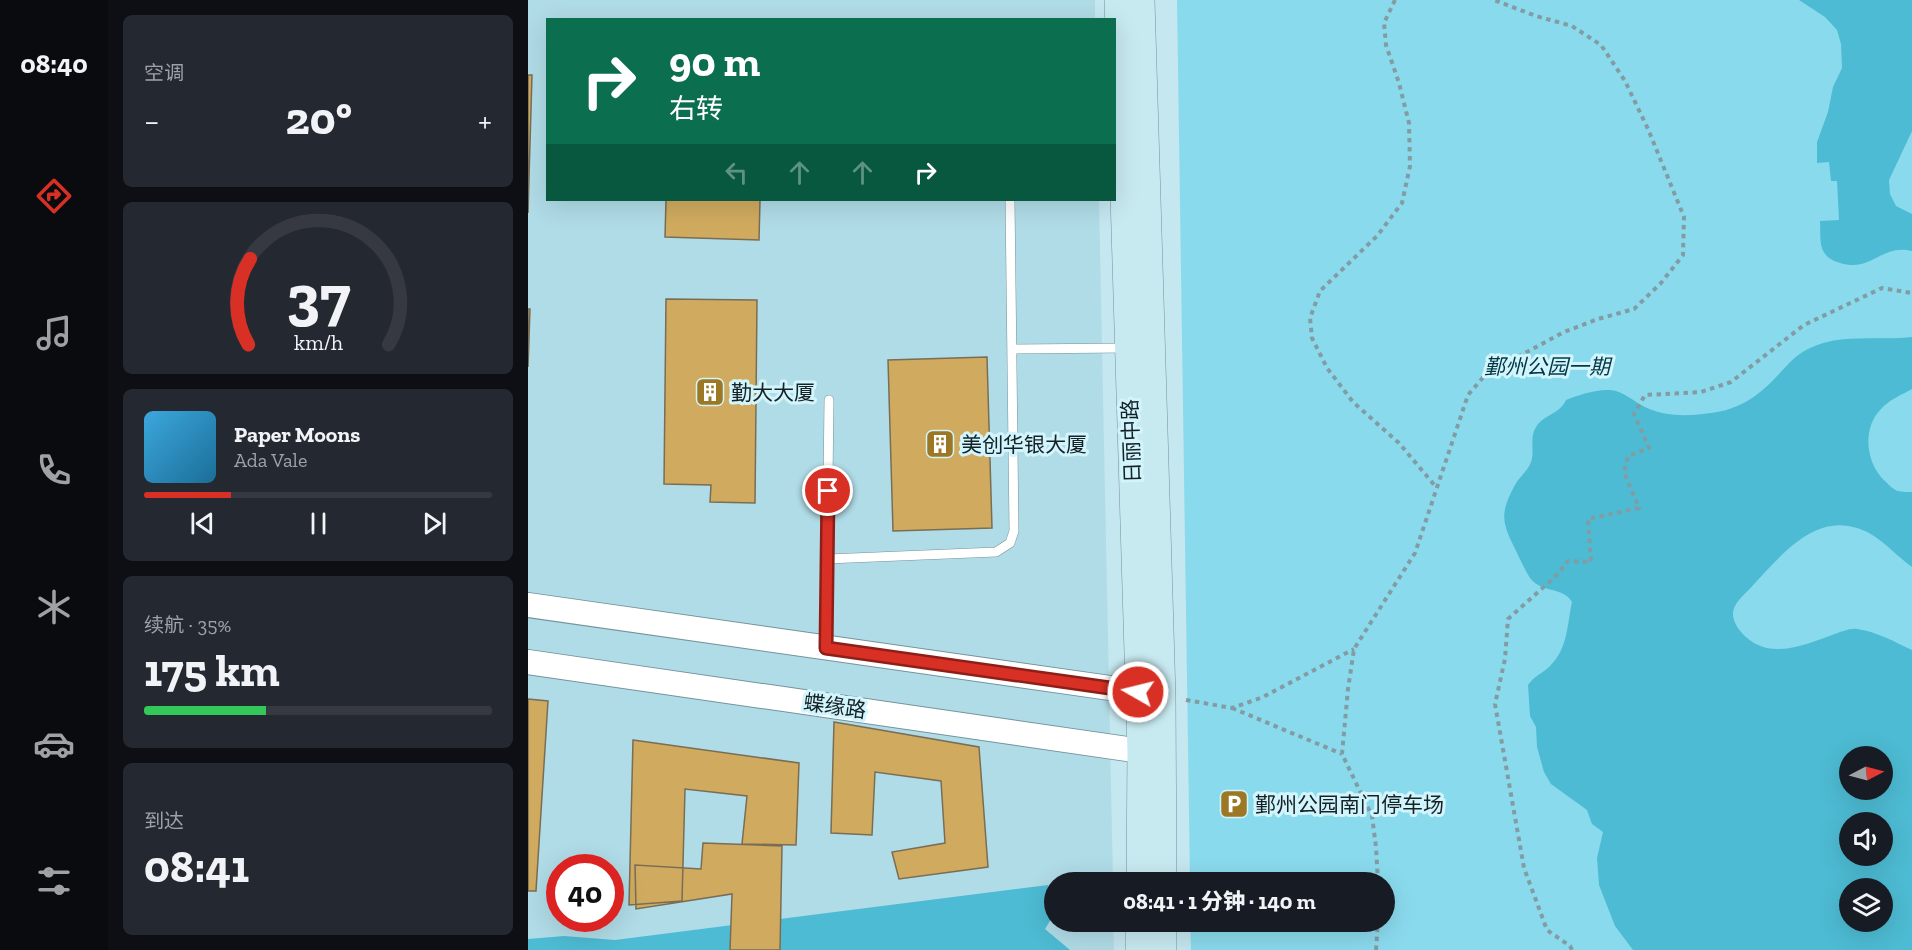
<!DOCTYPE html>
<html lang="zh">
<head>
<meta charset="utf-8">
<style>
	body { margin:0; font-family:"Zilla Slab","Noto Sans SC",serif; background:#242831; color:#f1f3f6; height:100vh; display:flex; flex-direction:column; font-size:22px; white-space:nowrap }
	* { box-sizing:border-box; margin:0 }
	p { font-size:20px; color:#9ea1a6 }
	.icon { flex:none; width:33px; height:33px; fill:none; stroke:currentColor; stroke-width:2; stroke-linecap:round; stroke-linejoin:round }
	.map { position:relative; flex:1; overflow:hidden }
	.sheet { display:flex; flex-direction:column; gap:15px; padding:15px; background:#0d0f14; width:420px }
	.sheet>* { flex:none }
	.hud { position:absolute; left:18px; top:18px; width:570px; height:183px; border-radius:0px; box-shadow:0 6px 24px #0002; background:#0b6e4f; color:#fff; overflow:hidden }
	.needle { width:39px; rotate:84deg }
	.buttons { position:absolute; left:1311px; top:746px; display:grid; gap:12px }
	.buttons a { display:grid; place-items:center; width:54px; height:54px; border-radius:50%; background:#171b24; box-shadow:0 6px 24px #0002; font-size:30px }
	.speed { position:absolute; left:18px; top:854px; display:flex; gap:12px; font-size:30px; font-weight:700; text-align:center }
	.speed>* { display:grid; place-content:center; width:78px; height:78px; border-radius:50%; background:#171b24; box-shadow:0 6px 24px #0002; line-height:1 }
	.speed .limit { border:9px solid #d22; background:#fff; color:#111 }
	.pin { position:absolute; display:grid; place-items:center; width:51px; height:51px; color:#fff; margin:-26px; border:3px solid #fff; border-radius:50%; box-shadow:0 2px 6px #0007 }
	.me { position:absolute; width:66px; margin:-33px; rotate:278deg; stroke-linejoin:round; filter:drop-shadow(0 0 4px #0008) }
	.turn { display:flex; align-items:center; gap:21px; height:126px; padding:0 24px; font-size:27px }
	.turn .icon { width:78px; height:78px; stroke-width:2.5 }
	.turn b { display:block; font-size:42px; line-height:51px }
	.lanes { display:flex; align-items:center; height:57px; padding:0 24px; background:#0003; justify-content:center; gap:30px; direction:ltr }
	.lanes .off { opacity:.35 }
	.big { font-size:45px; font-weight:800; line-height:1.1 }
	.sheet .card { flex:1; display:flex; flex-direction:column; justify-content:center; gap:9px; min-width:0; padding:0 21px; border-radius:9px; background:#242831 }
	.sheet .dial { align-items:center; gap:0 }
	.dial svg { height:156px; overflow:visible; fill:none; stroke:#363941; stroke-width:7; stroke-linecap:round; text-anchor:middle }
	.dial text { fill:#f1f3f6; stroke:none }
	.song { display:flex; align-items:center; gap:18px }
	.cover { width:72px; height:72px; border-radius:9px; background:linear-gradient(135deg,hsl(200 70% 55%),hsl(200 70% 35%)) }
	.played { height:6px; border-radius:3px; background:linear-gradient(90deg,#d93025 25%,#363941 25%) }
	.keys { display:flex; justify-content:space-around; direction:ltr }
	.heat { display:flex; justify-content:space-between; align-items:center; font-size:33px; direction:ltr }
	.charge { height:9px; border-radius:4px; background:linear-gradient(90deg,#34c759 35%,#363941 0) }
	.trip { position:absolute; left:516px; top:872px; width:351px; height:60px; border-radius:30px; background:#171b24; box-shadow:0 6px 24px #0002; font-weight:800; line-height:60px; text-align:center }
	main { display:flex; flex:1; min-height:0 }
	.dock { display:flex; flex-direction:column; width:108px; justify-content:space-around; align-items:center; background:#090b0e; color:#9ea1a6 }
	.dock .icon { width:42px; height:42px }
	.dock .current { color:#d93025 }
	.dock b { font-size:27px; color:#f1f3f6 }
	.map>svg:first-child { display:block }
	.built { fill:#b0dce7; fill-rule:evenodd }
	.green { fill:#8adaed; fill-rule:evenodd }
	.water { fill:#4dbbd3; fill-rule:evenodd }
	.building { fill:#d0ab5f; stroke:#796d55; stroke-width:1.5 }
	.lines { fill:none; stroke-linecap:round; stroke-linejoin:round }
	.service-casing { stroke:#73939b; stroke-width:10 }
	.tertiary-casing { stroke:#73939b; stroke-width:26 }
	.secondary-casing { stroke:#73939b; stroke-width:28 }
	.path { stroke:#829ca3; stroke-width:4; stroke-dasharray:4.5 4.5; stroke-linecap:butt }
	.service { stroke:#fff; stroke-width:9 }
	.tertiary { stroke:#fff; stroke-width:24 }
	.secondary { stroke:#c7e9f0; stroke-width:27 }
	.route-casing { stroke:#8d1f18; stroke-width:15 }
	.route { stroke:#d93025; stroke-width:10 }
	.labels { text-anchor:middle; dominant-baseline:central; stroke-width:6; stroke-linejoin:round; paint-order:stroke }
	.park-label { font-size:21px; font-style:italic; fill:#023741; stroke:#d2f5fd }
	.poi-label { font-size:21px; fill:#152225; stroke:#d2f5fd; text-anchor:start }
	.street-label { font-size:21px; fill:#152225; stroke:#d2f5fd }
</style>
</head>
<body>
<main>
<nav class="dock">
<b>08:40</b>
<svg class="icon current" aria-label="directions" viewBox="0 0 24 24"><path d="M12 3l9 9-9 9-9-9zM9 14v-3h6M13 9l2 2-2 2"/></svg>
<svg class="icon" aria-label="music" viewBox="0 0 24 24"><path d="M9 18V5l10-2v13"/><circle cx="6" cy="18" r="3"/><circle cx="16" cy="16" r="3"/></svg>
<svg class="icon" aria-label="phone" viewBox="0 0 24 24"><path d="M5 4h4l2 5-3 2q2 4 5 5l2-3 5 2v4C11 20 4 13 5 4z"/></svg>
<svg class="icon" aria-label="climate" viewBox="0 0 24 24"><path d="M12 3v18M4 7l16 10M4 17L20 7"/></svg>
<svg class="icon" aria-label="car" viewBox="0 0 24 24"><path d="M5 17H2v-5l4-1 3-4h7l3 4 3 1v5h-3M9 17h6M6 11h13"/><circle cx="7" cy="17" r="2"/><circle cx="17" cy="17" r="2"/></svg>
<svg class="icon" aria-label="filters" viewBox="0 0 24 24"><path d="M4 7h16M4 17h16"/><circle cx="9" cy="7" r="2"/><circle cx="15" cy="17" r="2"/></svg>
</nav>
<section class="sheet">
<div class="card"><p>空调</p>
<div class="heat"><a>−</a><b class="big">20°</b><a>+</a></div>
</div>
<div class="card dial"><svg viewBox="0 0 100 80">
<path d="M14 69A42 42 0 1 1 86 69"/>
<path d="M14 69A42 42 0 0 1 15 25" stroke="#d93025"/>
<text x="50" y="56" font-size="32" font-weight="700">37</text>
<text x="50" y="72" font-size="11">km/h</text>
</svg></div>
<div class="card">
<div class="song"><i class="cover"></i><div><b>Paper Moons</b><p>Ada Vale</p></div></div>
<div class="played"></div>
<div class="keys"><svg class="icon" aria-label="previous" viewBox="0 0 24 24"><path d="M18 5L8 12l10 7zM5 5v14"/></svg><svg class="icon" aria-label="pause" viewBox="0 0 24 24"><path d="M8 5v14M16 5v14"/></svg><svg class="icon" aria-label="next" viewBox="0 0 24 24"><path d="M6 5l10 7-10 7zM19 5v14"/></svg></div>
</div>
<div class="card"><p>续航 · 35%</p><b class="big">175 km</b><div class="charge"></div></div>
<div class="card"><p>到达</p><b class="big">08:41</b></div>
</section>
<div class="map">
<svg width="1384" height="950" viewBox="0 0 1384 950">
	<rect width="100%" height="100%" fill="#c5e7f0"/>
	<path class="built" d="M0 0H567V20H20V200H571L585 882H526V921H585L586 950H0ZM32 867H82V918H32Z"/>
	<path class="green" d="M649 0H1384V950H663L662 921H856V882H662ZM1322 756H1354V789H1322ZM1322 822H1354V855H1322ZM1322 888H1354V921H1322Z"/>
	<path class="water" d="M1271 0H1384V131L1361 180 1362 194 1368 206 1384 214V251C1353 243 1344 273 1312 263 1289 256 1293 242 1292 221L1311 220 1309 181H1303L1301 162 1289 163V142L1300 112 1305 87 1314 68 1313 44 1309 30 1297 17Z
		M1384 337V389C1373 395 1361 400 1353 409 1333 429 1338 466 1359 483 1362 486 1366 490 1370 491 1374 492 1380 492 1384 492V567C1362 551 1348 530 1320 526 1281 520 1251 558 1227 583 1220 592 1207 600 1205 612 1204 625 1217 638 1228 644 1252 657 1284 642 1307 634 1313 632 1322 628 1329 629 1347 631 1367 642 1384 650V950H1105L1087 926 1071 885 1069 858 1075 832 1064 824 1059 810 1023 784 1016 772 1009 747 1008 727 1002 716 1000 685C1006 676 1015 673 1022 666 1040 648 1039 625 1044 602 1036 587 1013 593 1002 578 997 570 993 561 989 553 975 524 970 516 987 485 991 477 1000 471 1003 462 1007 451 1001 438 1008 427 1016 414 1031 415 1038 400 1050 395 1069 389 1082 390 1096 391 1107 403 1119 408 1138 417 1163 416 1183 413 1210 410 1231 396 1249 376 1259 366 1267 355 1280 349 1311 333 1350 341 1384 337ZM1322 756H1354V789H1322ZM1322 822H1354V855H1322ZM1322 888H1354V921H1322Z
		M520 885 525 916 517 929 542 950H0V939L36 936 87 940Z"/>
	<path class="building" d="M0 75H4L0 213Z
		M138 200H232L231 240 137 237Z
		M138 299 229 300 227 503 182 502 183 485 136 484Z
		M0 309H2L0 367Z
		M459 357 464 528 365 531 360 360Z
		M0 699 20 701 8 891H0Z
		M306 722 451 747 460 867 371 879 364 852 417 843 413 781 347 772 344 835 303 833Z
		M105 740 271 763 268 845 214 844 219 796 157 789 154 901 101 905Z
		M175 843 254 846 252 950H202L204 894 108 909 107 865 173 869Z"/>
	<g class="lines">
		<g class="service-casing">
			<path id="service" d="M484 349 598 348
				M299 559 468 552 482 543 486 531 482 200
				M298 645 301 400"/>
		</g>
		<g class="tertiary-casing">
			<path id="tertiary" d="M0 605 610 692
				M0 662 613 751"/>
		</g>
		<g class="secondary-casing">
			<path id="secondary" d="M590 0 613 751 612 882
				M613 0 634 696 635 882
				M635 921V950
				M611 950V921"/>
		</g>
		<path class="path" d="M867 0 856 23 858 45 871 83 881 123 882 166 874 203 849 236 792 291 782 318 784 338 799 368 825 402 871 443 908 487
			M658 700 704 708 735 697 826 649
			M704 708 814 754
			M850 882 848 847 844 816 814 754 820 689 826 649 887 553 940 395 958 374 1036 332 1070 319 1106 309 1133 283 1155 255 1156 217 1120 129 1097 81 1073 45 1044 26 1008 16 966 0
			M848 950 850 921
			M1044 950 1042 946 1019 930 996 868 967 704 977 659 980 619 1030 574 1040 561 1063 562 1060 519 1111 508 1096 472 1100 456 1121 448 1106 414 1117 395 1173 392 1203 382 1276 325 1354 288 1384 293"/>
		<use href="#service" class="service"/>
		<use href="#tertiary" class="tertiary"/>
		<use href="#secondary" class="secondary"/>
	</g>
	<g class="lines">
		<g class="route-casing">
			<path id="route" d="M300 491 298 648 610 692"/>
		</g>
		<use href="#route" class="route"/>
	</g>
	<defs>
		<g id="building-square" transform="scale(1.5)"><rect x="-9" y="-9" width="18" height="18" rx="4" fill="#9d7824" stroke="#d2f5fd"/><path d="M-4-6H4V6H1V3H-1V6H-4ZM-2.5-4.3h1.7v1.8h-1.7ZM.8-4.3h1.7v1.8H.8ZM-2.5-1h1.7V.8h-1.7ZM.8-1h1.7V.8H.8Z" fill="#fff"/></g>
		<g id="parking-square" transform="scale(1.5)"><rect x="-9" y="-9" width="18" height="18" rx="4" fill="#9d7824" stroke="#d2f5fd"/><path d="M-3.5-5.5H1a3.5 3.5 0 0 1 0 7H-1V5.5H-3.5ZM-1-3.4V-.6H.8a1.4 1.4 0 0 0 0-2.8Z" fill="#fff"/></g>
	</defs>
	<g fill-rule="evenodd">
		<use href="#building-square" x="182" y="392"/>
		<use href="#building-square" x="412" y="444"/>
		<use href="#parking-square" x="706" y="804"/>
	</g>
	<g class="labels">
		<g class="park-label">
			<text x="1019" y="366">鄞州公园一期</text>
		</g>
		<g class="poi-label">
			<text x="203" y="392">勤大大厦</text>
			<text x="433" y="444">美创华银大厦</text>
			<text x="727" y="804">鄞州公园南门停车场</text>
		</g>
		<g class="street-label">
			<text transform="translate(603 441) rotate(-92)">日丽中路</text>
			<text transform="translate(307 706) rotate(8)">蝶缘路</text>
		</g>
	</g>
</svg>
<div class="buttons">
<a><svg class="needle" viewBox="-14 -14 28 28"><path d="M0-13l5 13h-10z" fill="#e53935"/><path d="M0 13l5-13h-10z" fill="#9ea1a6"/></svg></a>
<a><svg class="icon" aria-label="sound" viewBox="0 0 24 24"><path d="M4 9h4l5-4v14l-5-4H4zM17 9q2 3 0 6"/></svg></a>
<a><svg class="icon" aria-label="layers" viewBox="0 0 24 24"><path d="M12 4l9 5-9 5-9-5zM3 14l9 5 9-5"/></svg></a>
</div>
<div class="speed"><div class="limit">40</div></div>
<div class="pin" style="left:300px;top:491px;background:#d93025"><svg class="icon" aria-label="arrive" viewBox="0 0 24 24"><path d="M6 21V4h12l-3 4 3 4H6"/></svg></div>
<svg class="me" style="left:610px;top:692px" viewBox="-20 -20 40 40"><circle r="17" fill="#d93025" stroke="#fff" stroke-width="3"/><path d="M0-11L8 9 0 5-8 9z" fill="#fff"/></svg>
<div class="trip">08:41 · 1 分钟 · 140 m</div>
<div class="hud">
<div class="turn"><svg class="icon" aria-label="right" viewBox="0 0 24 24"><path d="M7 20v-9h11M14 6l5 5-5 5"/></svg><div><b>90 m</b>右转</div></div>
<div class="lanes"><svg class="icon off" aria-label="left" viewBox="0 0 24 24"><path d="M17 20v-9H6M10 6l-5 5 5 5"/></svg><svg class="icon off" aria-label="ahead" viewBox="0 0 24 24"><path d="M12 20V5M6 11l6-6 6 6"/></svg><svg class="icon off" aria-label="ahead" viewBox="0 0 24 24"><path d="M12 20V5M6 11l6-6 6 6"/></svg><svg class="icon" aria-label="right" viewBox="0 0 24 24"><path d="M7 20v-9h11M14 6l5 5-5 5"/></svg></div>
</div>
</div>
</main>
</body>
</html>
